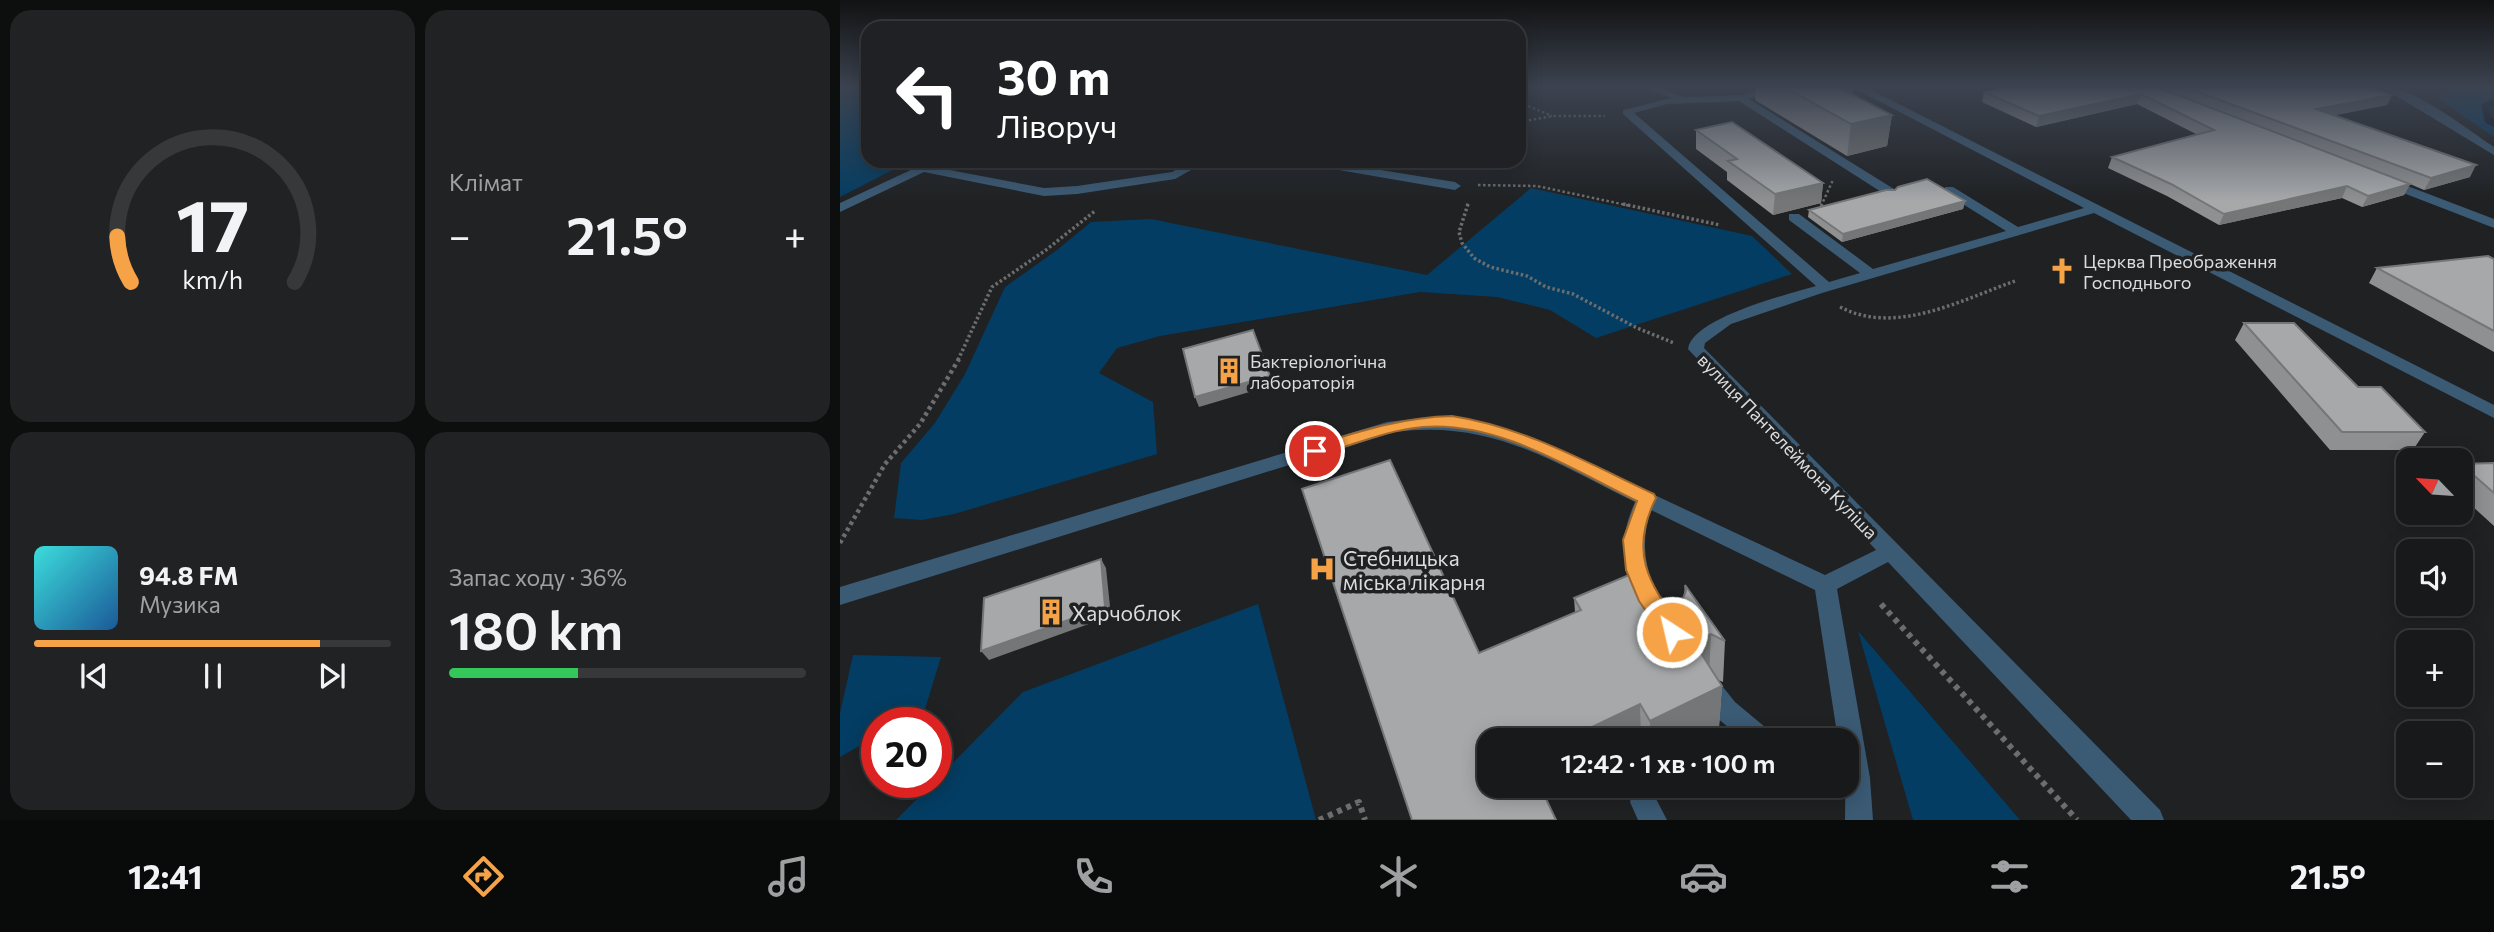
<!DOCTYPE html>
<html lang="uk">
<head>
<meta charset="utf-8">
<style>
	body { margin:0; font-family:Commissioner,sans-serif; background:#202223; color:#f1f3f6; height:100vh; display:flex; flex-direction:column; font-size:26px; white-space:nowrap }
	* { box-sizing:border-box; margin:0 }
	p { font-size:23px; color:#9ea0a2 }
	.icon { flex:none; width:38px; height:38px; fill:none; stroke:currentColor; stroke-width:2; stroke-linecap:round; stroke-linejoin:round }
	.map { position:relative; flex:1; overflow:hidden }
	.sheet { display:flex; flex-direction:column; gap:10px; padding:10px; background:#0d0e0e; width:840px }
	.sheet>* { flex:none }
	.hud { position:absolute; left:21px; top:21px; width:665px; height:147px; border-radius:21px; box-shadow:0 4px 18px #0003,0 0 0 2px #363839; background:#202124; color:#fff; overflow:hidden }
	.needle { width:46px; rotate:295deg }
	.tools { position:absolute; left:1556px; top:448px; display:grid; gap:14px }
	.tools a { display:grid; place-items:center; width:77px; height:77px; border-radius:14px; background:#17191a; box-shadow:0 4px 18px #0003,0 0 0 2px #363839; font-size:35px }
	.speed { position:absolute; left:21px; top:707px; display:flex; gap:14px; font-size:35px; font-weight:700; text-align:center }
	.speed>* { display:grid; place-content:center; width:91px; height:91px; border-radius:50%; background:#17191a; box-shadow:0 4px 18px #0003,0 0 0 2px #363839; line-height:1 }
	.speed .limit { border:10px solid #d22; background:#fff; color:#111 }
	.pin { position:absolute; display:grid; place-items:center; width:60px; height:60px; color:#fff; margin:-30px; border:4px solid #fff; border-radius:50%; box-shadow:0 2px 7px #0007 }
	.me { position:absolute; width:77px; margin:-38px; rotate:325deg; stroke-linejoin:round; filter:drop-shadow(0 0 5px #0008) }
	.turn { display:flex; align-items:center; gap:24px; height:147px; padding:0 21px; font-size:32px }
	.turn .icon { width:91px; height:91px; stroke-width:2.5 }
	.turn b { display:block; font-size:49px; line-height:60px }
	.big { font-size:52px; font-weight:600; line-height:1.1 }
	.sheet .card { flex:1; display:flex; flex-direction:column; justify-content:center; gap:10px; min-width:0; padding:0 24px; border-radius:21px; background:#202223 }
	.sheet .dial { align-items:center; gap:0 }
	.dial svg { height:182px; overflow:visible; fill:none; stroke:#363839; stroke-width:7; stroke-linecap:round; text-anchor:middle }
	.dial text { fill:#f1f3f6; stroke:none }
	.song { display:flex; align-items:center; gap:21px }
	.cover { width:84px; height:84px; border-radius:10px; background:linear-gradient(135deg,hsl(180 70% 55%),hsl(210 70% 35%)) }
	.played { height:7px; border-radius:4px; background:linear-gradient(90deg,#f6a247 80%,#363839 80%) }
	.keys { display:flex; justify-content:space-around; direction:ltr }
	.heat { display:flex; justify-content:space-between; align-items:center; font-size:38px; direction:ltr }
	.charge { height:10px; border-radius:5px; background:linear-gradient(90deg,#34c759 36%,#363839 0) }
	.sheet .tiles { flex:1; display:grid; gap:10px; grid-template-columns:repeat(2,1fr) }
	.trip { position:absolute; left:637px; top:728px; width:382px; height:70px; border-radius:21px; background:#17191a; box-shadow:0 4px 18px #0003,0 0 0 2px #363839; font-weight:600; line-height:70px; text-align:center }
	.tab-bar { display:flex; height:112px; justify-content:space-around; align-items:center; background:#090a0a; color:#9ea0a2 }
	.tab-bar .icon { width:49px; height:49px }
	.tab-bar .on { color:#f6a247 }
	.tab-bar b { font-size:32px; color:#f1f3f6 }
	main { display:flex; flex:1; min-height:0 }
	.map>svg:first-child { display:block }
	.green { fill:#043d63 }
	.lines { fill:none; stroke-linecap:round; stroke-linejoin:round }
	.stream { stroke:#001124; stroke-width:7 }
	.path-far3 { stroke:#6b6d6e; stroke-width:2.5; stroke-dasharray:2.5 2.5; stroke-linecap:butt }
	.path-far2 { stroke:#6b6d6e; stroke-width:3.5; stroke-dasharray:2.5 2.5; stroke-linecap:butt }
	.path-far1 { stroke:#6b6d6e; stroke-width:4.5; stroke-dasharray:3.5 3.5; stroke-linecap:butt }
	.path { stroke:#6b6d6e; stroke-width:6; stroke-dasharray:5 5; stroke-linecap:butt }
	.minor { fill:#3b5a74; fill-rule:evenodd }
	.wall { fill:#8f9092 }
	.shaded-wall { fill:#747677 }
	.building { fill:#a6a8aa; stroke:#747677; stroke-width:2 }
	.route { fill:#f6a247; stroke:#a0692e; stroke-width:2 }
	.labels { text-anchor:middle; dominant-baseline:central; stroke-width:7; stroke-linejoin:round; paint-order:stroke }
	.poi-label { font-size:18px; fill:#dbdcdd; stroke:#1f2123; text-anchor:start }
	.street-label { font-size:18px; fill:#dbdcdd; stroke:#1f2123 }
	.near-poi-label { font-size:21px; fill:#dbdcdd; stroke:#1f2123; text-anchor:start }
</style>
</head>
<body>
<main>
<section class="sheet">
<div class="tiles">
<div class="card dial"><svg viewBox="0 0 100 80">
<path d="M14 69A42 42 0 1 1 86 69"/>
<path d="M14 69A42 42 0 0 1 8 49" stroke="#f6a247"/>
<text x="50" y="56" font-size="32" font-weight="700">17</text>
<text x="50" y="72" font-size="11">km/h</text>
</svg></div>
<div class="card"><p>Клімат</p>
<div class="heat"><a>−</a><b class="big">21.5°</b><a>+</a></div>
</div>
<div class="card">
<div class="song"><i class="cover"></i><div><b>94.8 FM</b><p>Музика</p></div></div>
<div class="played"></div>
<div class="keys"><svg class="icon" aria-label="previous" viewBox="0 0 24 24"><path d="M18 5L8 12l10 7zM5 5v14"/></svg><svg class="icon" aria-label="pause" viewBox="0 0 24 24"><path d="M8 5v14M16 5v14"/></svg><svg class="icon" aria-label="next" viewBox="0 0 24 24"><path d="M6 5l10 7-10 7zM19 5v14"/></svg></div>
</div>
<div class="card"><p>Запас ходу · 36%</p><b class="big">180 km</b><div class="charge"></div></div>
</div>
</section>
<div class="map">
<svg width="1654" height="820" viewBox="0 0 1654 820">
	<rect width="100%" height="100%" fill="#1f2123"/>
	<path class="green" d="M0 86H28V161H70L0 197Z
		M1613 86H1654V102L1645 106 1648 120 1654 123V137L1597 98Z
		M691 188 912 236 952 274 756 338 710 310 657 297 580 292 320 336 277 348 259 373 313 402 317 454 114 514 82 520 54 518 61 463 95 423 125 374 165 287 217 250 251 222 311 219 587 275Z
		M418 604 476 820H56L183 692Z
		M1018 631 1180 820H1073Z
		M13 655 101 657 85 709 61 723H37V736L0 757V713Z"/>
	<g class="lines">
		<path class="stream" d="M1654 102 1645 106 1648 120 1654 123"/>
		<path class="path-far3" d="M679 102 712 116
			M679 122 713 116H765
			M638 185 697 186 791 206
			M627 206 628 203
			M981 206 993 180"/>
		<path class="path-far2" d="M628 204 619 232 622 243 634 258 650 267 687 276 706 287 733 294 797 328 834 343
			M783 204 880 225
			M979 210 982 204
			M1000 307C1056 336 1121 300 1175 281
			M118 360 152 287 206 250 255 211"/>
		<path class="path-far1" d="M0 543 45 464 80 424 119 359"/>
		<path class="path" d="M1041 604 1237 820
			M479 820 519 802 525 820"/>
		<path class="minor" d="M798 86H814L845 97 901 95 934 86H951L909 99 1054 189V195H1046L899 101 827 104 794 113 989 282 1020 273 949 220V214H959L1033 269 1166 231 1105 193V187H1113L1178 227 1244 208 1010 86H1023L1654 405V418L1254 213 982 293 891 324 865 343 864 348 1320 810 1324 820H1291L1048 562 997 589 1030 778 1033 820H1005L1006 740H998L975 590 811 510C801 540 804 564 816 592L813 598 805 601 797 598C780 566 780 535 795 502 713 462 651 419 555 432L0 605V587L547 422 589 417 619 418 689 436 985 575 1036 550 848 349C852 318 948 294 976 286L783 114V110L832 98Z
			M1540 86C1574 86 1625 128 1654 147V155Z
			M352 161H367L335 179 237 194 204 196 84 172 0 212V203L90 161 98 164 94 167 204 188 237 186 332 172Z
			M458 161H485L615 182 621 186 615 190 464 164Z
			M1544 177 1654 219V228L1540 184V178Z
			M870 678 879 682 895 702 931 732 935 740H904L877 718 858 689 861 682Z
			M803 789 813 793 827 820H798L790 802 793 793Z"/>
	</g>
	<path class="wall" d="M916 86H1008L1012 94 1052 115 1047 146 1007 156 915 100Z
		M1173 86H1526L1552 95 1547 105 1494 115 1630 177 1584 190 1570 184 1564 195 1522 207 1502 198 1379 225 1327 196 1268 168 1272 157 1358 135 1297 104 1196 127 1142 102 1144 92Z
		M856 130 983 183 981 203 933 215 887 180V172L856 149Z
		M1125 201 1123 209 1002 242 968 217 969 210Z
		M1654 259V352L1529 283 1537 268Z
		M1404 323 1518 387 1585 432 1573 450H1490L1395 340Z
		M550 460 639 653 735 612 734 598 801 570 815 592 825 601 843 598 844 596 845 585 885 641 883 682 878 680 882 686 879 727 852 740H649V786H720L704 794 716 820H572L462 489Z
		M1654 463V526L1620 495 1621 464Z"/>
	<path class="shaded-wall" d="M1013 89 1009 118 1001 120 1004 90Z
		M1301 94 1297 104 1196 127 1199 116Z
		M1552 95 1547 105 1472 120 1476 109Z
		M1052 115 1047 146 1007 156 1011 124Z
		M1636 165 1630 177 1584 190 1591 178Z
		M983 183 981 203 933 215 935 194Z
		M1570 184 1564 195 1522 207 1528 196Z
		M1507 186 1502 198 1379 225 1384 214Z
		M1125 201 1123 209 1002 242 1003 234Z
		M430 376 433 385 359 407 355 397Z
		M261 559 266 568 271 616 149 660 141 651Z
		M871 634 869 676 857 647 862 638Z
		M882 686 879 727 852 740H810V721Z
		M800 704 801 740H725Z
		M693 786H720L695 798Z"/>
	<path class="building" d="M943 86H1008L1013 89 1004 90 1052 115 1011 124Z
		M1173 86H1314L1570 184 1528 196 1507 186 1384 214 1331 184 1272 157 1374 130 1301 94 1199 116 1144 92Z
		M1342 86H1526L1552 95 1476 109 1636 165 1591 178Z
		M892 122 983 183 935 194 888 161 897 159 856 130Z
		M1087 179 1125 201 1003 234 969 210 1046 190H1055L1058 187Z
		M1648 256 1654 259V331L1537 268Z
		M1404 323H1454L1518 387H1541L1585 432H1502Z
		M413 330 430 376 355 397 343 349Z
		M550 460 639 653 741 610 734 598 801 570 815 592 825 601 843 598 846 591 845 585 885 641 871 634 862 638 857 647 882 686 810 721 800 704 725 740H649V786H700L716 820H572L462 489Z
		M1654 463V493L1621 464Z
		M261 559 265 607 141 651 144 598Z"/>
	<linearGradient id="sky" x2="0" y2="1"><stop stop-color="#111213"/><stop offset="0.43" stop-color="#3c4350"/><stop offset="1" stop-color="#3c4350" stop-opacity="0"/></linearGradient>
	<rect width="1654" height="201" fill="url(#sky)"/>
	<path class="route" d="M612 416C684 427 748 463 814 494L816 498C789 552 808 582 840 626L843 632 840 638 832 640 825 638 799 601 786 570 783 540 797 501C731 469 659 421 583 427 546 430 511 446 475 456L467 451 469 447C517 432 562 417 612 416Z"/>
	<defs>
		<g id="church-bare" transform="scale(2.1)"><path d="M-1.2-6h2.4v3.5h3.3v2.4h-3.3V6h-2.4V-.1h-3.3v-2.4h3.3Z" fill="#f6a247" stroke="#1f2123" stroke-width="2.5" paint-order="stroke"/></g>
		<g id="building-bare" transform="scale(2.1)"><path d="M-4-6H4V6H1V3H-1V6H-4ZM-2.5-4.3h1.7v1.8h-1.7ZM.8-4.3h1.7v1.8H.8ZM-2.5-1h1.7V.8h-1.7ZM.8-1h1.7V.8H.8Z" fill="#f6a247" stroke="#1f2123" stroke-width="2.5" paint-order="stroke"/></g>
		<g id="hospital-bare" transform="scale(2.1)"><path d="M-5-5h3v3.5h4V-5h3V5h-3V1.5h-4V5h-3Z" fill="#f6a247" stroke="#1f2123" stroke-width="2.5" paint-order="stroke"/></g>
	</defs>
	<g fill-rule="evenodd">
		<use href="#church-bare" x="1222" y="271"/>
		<use href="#building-bare" x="389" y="371"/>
		<use href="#hospital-bare" x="482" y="569"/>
		<use href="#building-bare" x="211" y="612"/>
	</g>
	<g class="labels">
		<g class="poi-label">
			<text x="1243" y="261">Церква Преображення<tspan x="1243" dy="21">Господнього</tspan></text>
			<text x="410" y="361">Бактеріологічна<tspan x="410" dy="21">лабораторія</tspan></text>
		</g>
		<g class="street-label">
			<text transform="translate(948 446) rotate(46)">вулиця Пантелеймона Куліша</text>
		</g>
		<g class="near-poi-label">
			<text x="503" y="557">Стебницька<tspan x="503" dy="24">міська лікарня</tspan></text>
			<text x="232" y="612">Харчоблок</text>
		</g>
	</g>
</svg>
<div class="tools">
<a><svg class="needle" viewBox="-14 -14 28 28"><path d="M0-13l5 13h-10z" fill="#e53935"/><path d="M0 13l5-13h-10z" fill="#9ea0a2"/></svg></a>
<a><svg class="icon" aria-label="sound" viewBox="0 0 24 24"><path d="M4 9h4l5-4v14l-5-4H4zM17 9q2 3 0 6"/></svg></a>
<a>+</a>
<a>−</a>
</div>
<div class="speed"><div class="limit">20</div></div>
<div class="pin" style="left:475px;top:451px;background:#d93025"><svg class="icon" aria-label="arrive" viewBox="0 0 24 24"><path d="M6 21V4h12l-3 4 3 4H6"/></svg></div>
<svg class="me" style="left:832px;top:632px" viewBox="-20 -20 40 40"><circle r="17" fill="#f6a247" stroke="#fff" stroke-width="3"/><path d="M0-11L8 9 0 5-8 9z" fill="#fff"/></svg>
<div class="trip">12:42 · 1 хв · 100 m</div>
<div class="hud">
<div class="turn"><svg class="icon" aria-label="left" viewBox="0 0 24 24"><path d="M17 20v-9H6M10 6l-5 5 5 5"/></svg><div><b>30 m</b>Ліворуч</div></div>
</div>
</div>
</main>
<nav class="tab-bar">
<b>12:41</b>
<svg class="icon on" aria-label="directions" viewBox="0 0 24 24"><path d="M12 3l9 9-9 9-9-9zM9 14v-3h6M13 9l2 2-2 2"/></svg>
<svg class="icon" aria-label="music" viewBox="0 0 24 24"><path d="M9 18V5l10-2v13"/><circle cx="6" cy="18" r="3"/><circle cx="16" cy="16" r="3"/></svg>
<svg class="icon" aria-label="phone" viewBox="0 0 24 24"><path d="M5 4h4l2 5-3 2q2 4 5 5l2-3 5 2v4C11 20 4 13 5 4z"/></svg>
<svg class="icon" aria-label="climate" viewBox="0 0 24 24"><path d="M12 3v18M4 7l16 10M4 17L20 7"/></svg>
<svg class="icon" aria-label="car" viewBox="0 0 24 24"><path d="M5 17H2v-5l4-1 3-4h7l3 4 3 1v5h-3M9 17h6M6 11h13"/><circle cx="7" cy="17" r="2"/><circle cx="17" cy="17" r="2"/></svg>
<svg class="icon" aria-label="filters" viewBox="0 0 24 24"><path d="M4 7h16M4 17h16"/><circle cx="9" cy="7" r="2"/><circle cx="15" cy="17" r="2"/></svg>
<b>21.5°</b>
</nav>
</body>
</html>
